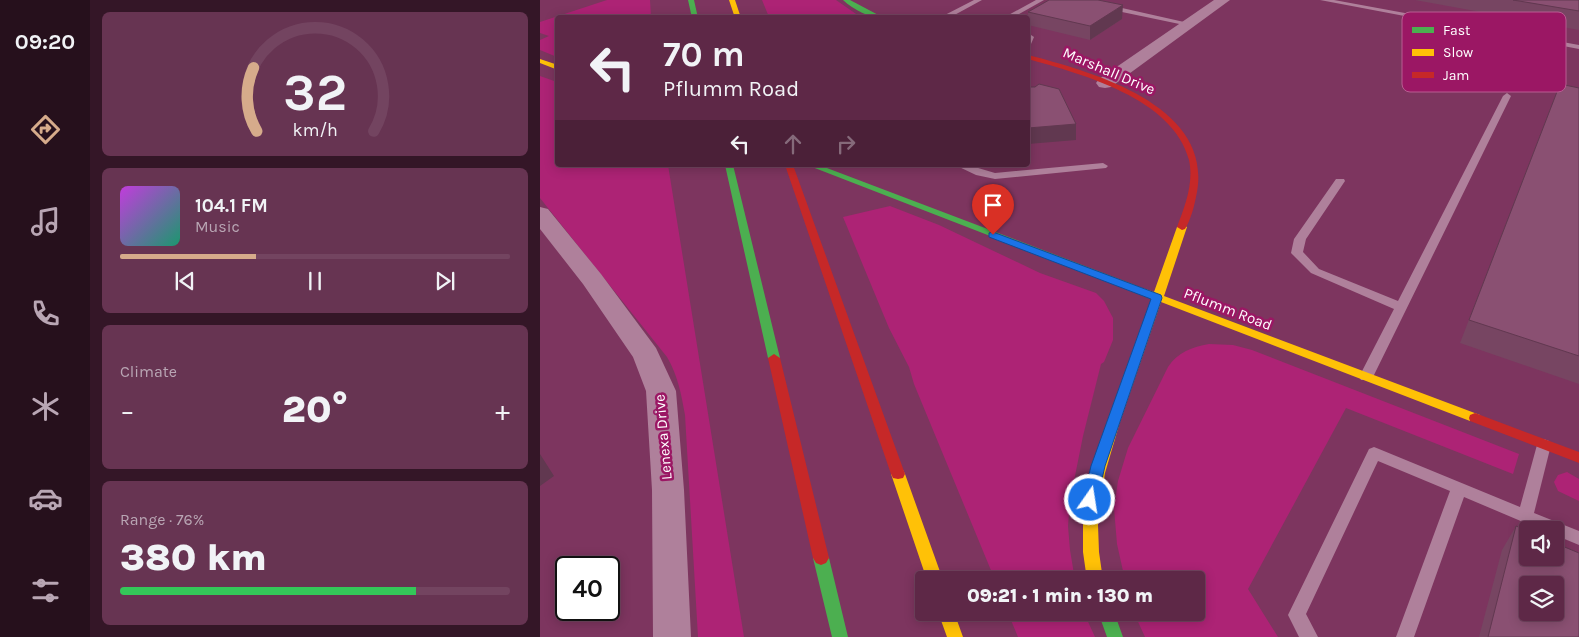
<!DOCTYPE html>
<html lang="en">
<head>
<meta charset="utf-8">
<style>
	body { margin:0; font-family:Karla,sans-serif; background:#673452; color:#f1f3f6; height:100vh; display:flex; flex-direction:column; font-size:19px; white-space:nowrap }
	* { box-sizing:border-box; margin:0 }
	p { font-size:16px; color:#b9a6b4 }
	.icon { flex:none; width:28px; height:28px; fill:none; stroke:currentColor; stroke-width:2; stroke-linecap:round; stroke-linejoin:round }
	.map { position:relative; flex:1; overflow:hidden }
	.drawer { display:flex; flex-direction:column; gap:12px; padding:12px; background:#341627; width:450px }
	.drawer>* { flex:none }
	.banner { position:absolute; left:15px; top:15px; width:475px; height:152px; border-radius:5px; box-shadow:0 2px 12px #0003,0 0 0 1px #734460; background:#5e2847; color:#f1f3f6; overflow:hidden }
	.buttons { position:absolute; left:979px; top:521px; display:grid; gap:10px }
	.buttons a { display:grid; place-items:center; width:45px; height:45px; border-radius:5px; background:#5e2847; box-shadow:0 2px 12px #0003,0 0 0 1px #734460; font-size:25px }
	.speed { position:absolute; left:15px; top:556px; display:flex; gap:10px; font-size:25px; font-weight:700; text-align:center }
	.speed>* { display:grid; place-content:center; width:65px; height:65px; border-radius:50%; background:#5e2847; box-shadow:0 2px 12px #0003,0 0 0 1px #734460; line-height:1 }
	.speed .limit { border:2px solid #111; border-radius:8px; background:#fff; color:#111 }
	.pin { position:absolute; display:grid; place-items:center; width:42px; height:42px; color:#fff; margin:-51px -21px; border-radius:50% 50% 50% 0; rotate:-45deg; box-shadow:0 0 5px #0007 }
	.pin .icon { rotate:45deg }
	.me { position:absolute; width:55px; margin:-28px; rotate:13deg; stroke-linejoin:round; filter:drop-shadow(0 0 4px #0008) }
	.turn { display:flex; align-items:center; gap:18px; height:105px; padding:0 25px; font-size:22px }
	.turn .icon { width:65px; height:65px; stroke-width:2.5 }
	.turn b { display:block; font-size:35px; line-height:42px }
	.lanes { display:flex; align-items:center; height:48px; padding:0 25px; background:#0003; justify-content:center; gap:25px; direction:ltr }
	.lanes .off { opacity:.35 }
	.big { font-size:38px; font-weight:800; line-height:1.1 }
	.drawer .tile { flex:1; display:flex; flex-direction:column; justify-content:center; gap:8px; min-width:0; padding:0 18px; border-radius:8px; background:#673452 }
	.drawer .dial { align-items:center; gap:0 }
	.dial svg { height:130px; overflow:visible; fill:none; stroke:#734460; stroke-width:7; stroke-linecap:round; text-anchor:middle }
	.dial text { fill:#f1f3f6; stroke:none }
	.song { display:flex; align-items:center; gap:15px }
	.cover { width:60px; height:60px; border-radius:8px; background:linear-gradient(135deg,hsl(290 70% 55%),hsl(160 70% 35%)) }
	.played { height:5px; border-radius:2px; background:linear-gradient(90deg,#d6ab8b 35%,#734460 35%) }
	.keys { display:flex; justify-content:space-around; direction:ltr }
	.heat { display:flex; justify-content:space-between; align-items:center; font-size:28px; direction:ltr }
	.charge { height:8px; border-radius:4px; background:linear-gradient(90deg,#34c759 76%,#734460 0) }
	.trip { position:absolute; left:375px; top:571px; width:290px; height:50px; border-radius:5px; background:#5e2847; box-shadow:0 2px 12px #0003,0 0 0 1px #734460; font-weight:800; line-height:50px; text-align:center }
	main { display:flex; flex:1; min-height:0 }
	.menu { display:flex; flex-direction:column; width:90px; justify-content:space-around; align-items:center; background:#26101c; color:#b9a6b4 }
	.menu .icon { width:35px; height:35px }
	.menu .active { color:#d6ab8b }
	.menu b { font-size:22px; color:#f1f3f6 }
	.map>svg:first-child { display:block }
	.green { fill:#ad2375 }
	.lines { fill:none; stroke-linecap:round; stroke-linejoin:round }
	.lane { fill:#af809b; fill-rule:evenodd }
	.street { fill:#af809b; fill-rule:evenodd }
	.fast { fill:#4caf50; fill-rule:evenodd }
	.slow { fill:#ffc107; fill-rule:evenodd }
	.jam { fill:#c62828; fill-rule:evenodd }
	.wall { fill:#774562 }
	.shaded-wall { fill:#613850 }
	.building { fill:#8a5072; stroke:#613850; fill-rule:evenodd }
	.route { fill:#1a73e8; stroke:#114b97 }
	.labels { text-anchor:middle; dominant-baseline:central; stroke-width:5; stroke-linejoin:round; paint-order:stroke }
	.street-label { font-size:15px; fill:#fff; stroke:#9b1764 }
	.key { fill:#9b1764; stroke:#b95d92; stroke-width:1 }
	.key-label { font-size:14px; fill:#fff }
</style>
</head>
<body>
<main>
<nav class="menu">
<b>09:20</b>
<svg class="icon active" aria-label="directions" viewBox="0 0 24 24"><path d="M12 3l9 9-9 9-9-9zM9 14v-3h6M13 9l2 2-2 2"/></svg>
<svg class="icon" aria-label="music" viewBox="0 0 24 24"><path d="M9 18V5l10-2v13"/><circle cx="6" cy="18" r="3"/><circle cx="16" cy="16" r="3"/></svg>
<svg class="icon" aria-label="phone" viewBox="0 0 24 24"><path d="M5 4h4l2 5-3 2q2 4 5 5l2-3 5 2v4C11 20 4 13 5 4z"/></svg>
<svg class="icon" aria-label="climate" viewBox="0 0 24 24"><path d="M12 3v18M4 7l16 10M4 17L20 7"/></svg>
<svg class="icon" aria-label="car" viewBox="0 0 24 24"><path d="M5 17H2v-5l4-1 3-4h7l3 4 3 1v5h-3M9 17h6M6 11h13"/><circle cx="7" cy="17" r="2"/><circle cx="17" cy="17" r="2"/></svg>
<svg class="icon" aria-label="filters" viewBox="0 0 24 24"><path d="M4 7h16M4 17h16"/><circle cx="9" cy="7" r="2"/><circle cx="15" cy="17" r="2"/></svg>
</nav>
<section class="drawer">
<div class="tile dial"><svg viewBox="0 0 100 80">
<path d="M14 69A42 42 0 1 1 86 69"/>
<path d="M14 69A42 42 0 0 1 12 30" stroke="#d6ab8b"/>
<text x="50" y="56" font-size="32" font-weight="700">32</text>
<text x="50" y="72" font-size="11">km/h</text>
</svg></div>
<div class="tile">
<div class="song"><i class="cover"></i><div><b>104.1 FM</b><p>Music</p></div></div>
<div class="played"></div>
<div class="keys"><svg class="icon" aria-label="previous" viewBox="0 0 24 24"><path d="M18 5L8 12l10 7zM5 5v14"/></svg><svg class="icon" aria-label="pause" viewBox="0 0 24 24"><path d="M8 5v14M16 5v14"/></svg><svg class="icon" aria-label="next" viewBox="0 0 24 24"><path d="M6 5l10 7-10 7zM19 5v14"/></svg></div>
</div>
<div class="tile"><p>Climate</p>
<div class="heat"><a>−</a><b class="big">20°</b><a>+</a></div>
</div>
<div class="tile"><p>Range · 76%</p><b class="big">380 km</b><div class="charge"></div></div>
</section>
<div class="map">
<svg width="1039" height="637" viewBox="0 0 1039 637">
	<rect width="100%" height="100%" fill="#7d355f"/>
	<path class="green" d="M67 0H110L111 17 18 18 17 57 0 50V40L9 36 0 33V22Z
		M222 0H296L319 16 229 17Z
		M0 76 17 82 18 165H128L204 637H158L145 415C141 393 138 376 127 357L0 198Z
		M350 206 399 225 500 273 556 293 564 301 573 318V340L564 362 561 364 543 436 530 501 528 526 530 550 535 580H455L374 384 369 367 349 328 303 217Z
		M669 344 693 345 712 350 979 454 973 474 806 408 708 589 738 637H605L594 613 656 612V580H585L577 544 574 508 578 481 588 448 628 367C638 352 652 347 669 344Z
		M1027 472 1039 479V501L1018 491 1014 482 1018 475Z
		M468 613H544L555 637H478Z"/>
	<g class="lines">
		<path class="lane" d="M434 0H442L409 18H399Z
			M496 0H504L472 18H463Z
			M780 0H794L1039 45V49Z
			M566 8H582L653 24 649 26 582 12 564 11V9Z
			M488 33 494 37 491 44H488Z
			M967 93 971 96 833 377 831 380H821L819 377 854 309 771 273 751 253 754 239 796 179H804L805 181 766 239 763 252 779 269 858 301 963 96Z
			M563 163 568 166 566 168 455 179 436 175 415 165H428L455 173Z
			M1004 439 1009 441 1011 445 994 513 1039 531V545L1015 535V530H1002L924 497 874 637H856L910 491 838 461 766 614 778 637H759L748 615 829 449 834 447 839 449 980 507 997 445 999 441Z"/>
		<path class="street" d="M674 0H690L571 87 565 88 559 87 556 83 559 79Z
			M0 207 8 209 61 274 116 348 136 391 144 490 151 637H113L112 490 106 391 93 357 43 284 0 229Z"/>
		<path class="fast" d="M148 0H154L158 18H152Z
			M303 0H310L344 18C329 18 314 10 303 0Z
			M185 165H193L240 358 234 362 228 358Z
			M267 165H279L595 285 596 287 595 289H587Z
			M281 551 286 553 289 558 308 637H292L273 558 276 553Z
			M558 612H574L583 637H567Z"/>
		<path class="slow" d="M189 0H195L201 18H195Z
			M0 59 18 65V70L0 63Z
			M642 224 647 227 624 296 940 415 941 418 940 421H930L621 302 580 422 565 473 558 525 559 552 563 580H547L543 552V525L551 473 567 422 612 299 587 289 586 287 591 284 614 292 637 227Z
			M358 469 363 470 365 474 403 580H387L351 474 353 470Z
			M398 612H414L423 637H407Z"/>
		<path class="jam" d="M488 55C553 72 677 106 656 197 654 207 651 219 645 229L642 230 637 227C645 206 654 183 649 160 633 98 541 74 488 59Z
			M245 165H253L365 474 363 478 358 479 353 478 351 474Z
			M234 354 240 358 289 558 286 563 281 565 276 563 273 558 228 358Z
			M935 413 1039 452V463L930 421 929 418 930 415Z"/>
	</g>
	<path class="wall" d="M875 0H1039V30Z
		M488 12 582 19 550 40 488 25Z
		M1020 84 1039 88V384L920 343Z
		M976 526 1039 637H939L962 550Z"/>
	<path class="shaded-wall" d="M583 5 582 19 550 40V26Z
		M536 124V140L488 144V128Z
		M0 454 14 476 0 486Z"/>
	<path class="building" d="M509 0H558L583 5 550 26 488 12Z
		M973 0H1039V11Z
		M499 84 519 89 536 124 488 128V87H495Z
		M1020 84 1039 88V356L929 320Z
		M976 526 988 531V558H1015V543L1039 553V637H948ZM988 585H1015V612H988Z"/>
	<path class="route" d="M453 232 621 295 622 298 565 466 556 505 550 506 545 505 543 500 551 466 611 299 449 237V233Z"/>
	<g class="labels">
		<g class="street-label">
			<text transform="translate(569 71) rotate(23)">Marshall Drive</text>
			<text transform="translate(688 309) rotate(21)">Pflumm Road</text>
			<text transform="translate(123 437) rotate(-95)">Lenexa Drive</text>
		</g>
	</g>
	<rect x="862" y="12" width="164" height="80" rx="8" class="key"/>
	<rect x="872" y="27" width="22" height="6" fill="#4caf50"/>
	<rect x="872" y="49" width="22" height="7" fill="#ffc107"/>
	<rect x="872" y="72" width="22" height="6" fill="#c62828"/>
	<g class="key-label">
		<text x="903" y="35">Fast</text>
		<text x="903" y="57">Slow</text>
		<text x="903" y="80">Jam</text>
	</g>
</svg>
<div class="buttons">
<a><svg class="icon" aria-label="sound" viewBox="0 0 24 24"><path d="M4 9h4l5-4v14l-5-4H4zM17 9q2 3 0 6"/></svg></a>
<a><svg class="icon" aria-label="layers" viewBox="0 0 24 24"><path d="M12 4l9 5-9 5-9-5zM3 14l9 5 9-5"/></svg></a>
</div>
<div class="speed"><div class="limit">40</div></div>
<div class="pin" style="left:453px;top:235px;background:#d93025"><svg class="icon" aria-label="arrive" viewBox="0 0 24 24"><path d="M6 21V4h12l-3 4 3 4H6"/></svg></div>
<svg class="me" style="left:550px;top:500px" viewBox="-20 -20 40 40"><circle r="17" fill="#1a73e8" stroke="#fff" stroke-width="3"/><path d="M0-11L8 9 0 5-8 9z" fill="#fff"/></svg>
<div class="trip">09:21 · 1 min · 130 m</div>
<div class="banner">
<div class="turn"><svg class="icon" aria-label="left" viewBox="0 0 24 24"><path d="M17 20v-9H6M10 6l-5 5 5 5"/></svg><div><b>70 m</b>Pflumm Road</div></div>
<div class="lanes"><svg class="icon" aria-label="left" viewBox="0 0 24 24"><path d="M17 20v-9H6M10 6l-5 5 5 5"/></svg><svg class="icon off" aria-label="ahead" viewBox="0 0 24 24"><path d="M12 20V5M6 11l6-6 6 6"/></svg><svg class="icon off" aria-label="right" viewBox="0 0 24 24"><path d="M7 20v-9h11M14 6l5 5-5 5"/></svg></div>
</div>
</div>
</main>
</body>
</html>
